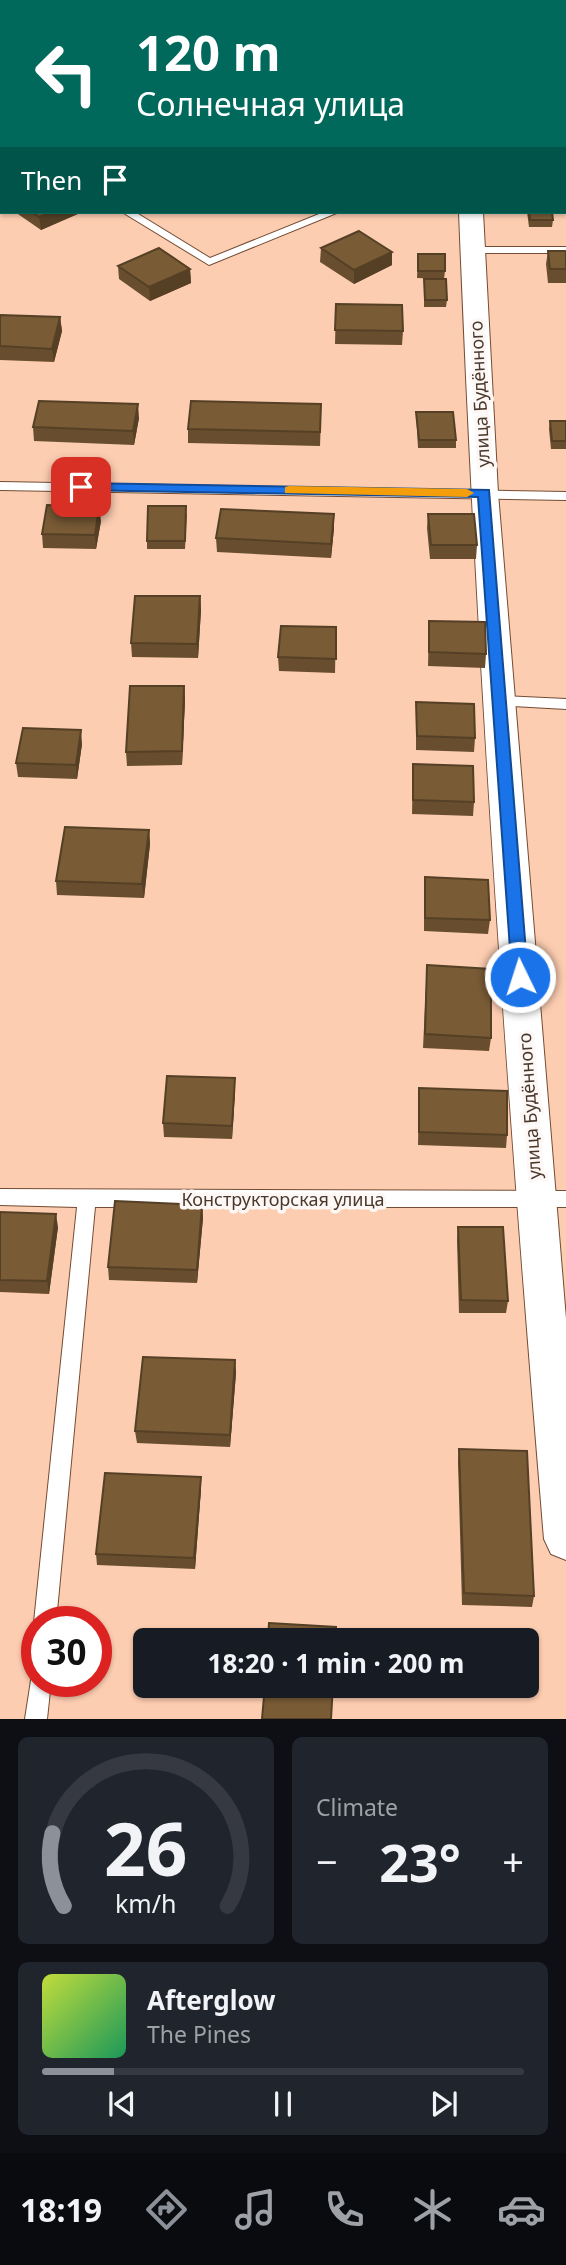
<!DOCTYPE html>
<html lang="en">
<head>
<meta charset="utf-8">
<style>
	body { margin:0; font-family:"Noto Sans",sans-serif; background:#20242c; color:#f1f3f6; height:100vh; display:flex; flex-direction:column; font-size:26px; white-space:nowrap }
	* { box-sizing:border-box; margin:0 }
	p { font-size:23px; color:#9ea1a6 }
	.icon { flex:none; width:38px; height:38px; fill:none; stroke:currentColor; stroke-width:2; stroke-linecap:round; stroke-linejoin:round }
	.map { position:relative; height:1719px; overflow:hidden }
	.side { display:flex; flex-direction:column; gap:18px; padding:18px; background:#0d0f14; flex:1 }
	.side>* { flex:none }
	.banner { position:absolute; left:0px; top:0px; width:567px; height:214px; box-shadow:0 2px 5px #0004; background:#00695c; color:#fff; overflow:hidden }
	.speed { position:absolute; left:21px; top:1606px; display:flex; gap:14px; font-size:35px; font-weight:700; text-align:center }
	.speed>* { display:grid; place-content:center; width:91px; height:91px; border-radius:50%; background:#171b24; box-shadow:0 2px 5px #0004; line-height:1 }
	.speed .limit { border:10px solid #d22; background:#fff; color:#111 }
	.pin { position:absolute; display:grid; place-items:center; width:60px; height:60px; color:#fff; margin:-30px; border-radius:14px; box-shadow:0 4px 10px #0006 }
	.me { position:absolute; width:77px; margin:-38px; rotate:356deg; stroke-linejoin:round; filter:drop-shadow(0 0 5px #0008) }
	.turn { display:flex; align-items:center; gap:24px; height:147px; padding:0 21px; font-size:32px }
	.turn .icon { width:91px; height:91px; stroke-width:2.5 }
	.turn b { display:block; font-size:49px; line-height:60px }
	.then { display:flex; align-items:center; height:66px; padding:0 21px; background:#0003; gap:14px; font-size:26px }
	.big { font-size:52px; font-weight:700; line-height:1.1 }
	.side .tile { flex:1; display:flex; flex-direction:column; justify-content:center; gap:10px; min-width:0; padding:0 24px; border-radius:10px; background:#20242c }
	.side .dial { align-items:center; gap:0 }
	.dial svg { height:182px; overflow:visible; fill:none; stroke:#363941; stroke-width:7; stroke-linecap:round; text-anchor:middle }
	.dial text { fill:#f1f3f6; stroke:none }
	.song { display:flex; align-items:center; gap:21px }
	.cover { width:84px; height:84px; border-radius:10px; background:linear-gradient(135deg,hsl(70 70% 55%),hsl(150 70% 35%)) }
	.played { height:7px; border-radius:4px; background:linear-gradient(90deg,#8c9099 15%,#363941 15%) }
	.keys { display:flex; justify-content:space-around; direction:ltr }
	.heat { display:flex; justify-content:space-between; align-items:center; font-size:38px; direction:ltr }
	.side .tiles { flex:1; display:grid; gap:18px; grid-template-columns:1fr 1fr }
	.tile:last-child { grid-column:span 2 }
	.trip { position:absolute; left:133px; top:1628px; width:406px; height:70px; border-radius:10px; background:#171b24; box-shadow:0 2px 5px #0004; font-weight:700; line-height:70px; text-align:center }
	.tab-bar { display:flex; height:112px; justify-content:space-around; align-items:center; background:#090b0e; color:#9ea1a6 }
	.tab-bar .icon { width:49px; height:49px }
	.tab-bar .active { color:#8c9099 }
	.tab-bar b { font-size:32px; color:#f1f3f6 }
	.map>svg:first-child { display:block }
	.green { fill:#b3a9e8 }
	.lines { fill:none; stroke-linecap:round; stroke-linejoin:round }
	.service-casing { stroke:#744c33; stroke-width:2 }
	.minor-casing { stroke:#744c33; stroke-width:2 }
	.service { fill:#fff; fill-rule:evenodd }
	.minor { fill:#fff; fill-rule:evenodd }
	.wall { fill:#684e2e }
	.shaded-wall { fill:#554026 }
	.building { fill:#795b36; stroke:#554026; stroke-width:2 }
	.route { fill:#1a73e8; stroke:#114b97; stroke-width:2 }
	.slow { fill:#f59e0b }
	.labels { text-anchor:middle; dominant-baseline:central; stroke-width:7; stroke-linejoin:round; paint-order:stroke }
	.street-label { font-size:18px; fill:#4b382c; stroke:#fdf8f5 }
</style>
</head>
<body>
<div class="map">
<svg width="566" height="1719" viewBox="0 0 566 1719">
	<rect width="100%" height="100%" fill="#fdcdb1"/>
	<path class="green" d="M223 0H566V51L565 2Z"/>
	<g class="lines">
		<g class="service-casing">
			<path id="service" d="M0 125H2V132H0Z
				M122 212H135L210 258 324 212H339L209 265Z
				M566 247V253H472L466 250 472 247Z
				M0 482 566 492V500L0 490Z
				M500 696 566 699V709L495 705 493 701Z
				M0 1189 566 1191V1207H95L56 1622H37V1627L34 1622 77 1207 0 1205Z
				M37 1673V1682H51L47 1719H25L32 1674Z"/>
		</g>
		<g class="minor-casing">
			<path id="minor" d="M566 103V117L565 118V103Z
				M459 212H483L498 493 566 1319V1560L551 1554 544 1539C507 1097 476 655 459 212Z"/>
		</g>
		<use href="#service" class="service"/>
		<use href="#minor" class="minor"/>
	</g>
	<path class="wall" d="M15 212H80V213L41 230Z
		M527 212H552L553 220 552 227H529Z
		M321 248 392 265 354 284 320 262Z
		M548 251H566V283H548L546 264Z
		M418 254 445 271 444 279 417 278Z
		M118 266 190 269 191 283 150 301 119 279Z
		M424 279 447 300 446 307H424Z
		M336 304 403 331 402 345 335 344Z
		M0 315 60 317 62 331 54 362 0 360Z
		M416 412 456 440V448H418Z
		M139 418 134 445 34 441 33 427Z
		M321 418 320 446 188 443V429Z
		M550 421H566V449H551L549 429Z
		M187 513 185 549H147V541Z
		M428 514 477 545 476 559H430L427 528Z
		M101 521 96 549 43 548 42 534Z
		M334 528 331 558 217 552 216 538Z
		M200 596 201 610 198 658 132 657 131 643Z
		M429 621 486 654 485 668 428 666Z
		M336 627 335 673 279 671 278 657Z
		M184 686 185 700 182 765 127 766 126 752Z
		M416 702 475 738 474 752 416 750Z
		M82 744 77 779 18 777 16 763Z
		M413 764 474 802 473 816 412 814Z
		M149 830 150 844 144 898 57 895 56 881Z
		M425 877 490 920 488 934 424 931V891Z
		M427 965 491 1038 489 1051 423 1048Z
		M419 1088 507 1135 506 1148 418 1145Z
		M235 1091 232 1139 164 1137 163 1123Z
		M202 1205 203 1218 197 1283 109 1280 108 1267Z
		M0 1212 58 1227 49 1294 0 1292Z
		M458 1227 508 1301 506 1313H459L457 1240Z
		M235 1360 236 1373 230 1447 137 1443 135 1431Z
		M459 1449 534 1596 532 1607 462 1605 458 1461Z
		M201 1477V1489L195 1569 97 1565 96 1554Z"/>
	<path class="shaded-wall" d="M51 212H80V213L41 230 39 217Z
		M392 252V265L354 284V270Z
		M190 269 191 283 150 301 149 287Z
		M60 317 62 331 54 362 52 349Z
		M138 404 139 418 134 445 133 431Z
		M99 507 101 521 96 549 95 535Z
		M334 514V528L331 558V544Z
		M200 596 201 610 198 658 197 644Z
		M184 686 185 700 182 765V751Z
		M81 730 82 744 77 779 76 765Z
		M149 830 150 844 144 898 142 884Z
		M235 1078V1091L232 1139V1126Z
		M202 1205 203 1218 197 1283V1270Z
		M56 1214 58 1227 49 1294 47 1281Z
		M235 1360 236 1373 230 1447V1435Z
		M201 1477V1489L195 1569 194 1558Z"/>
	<path class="building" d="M32 212H51L39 217Z
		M529 212H552L553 220H530Z
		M359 231 392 252 354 270 321 248Z
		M159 248 190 269 149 287 118 266Z
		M548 251H566V269H550Z
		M418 254H445V271H418Z
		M424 279H446L447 300H425Z
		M336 304 402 305 403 331 335 330Z
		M0 315 60 317 52 349 0 346Z
		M39 401 138 404 133 431 33 427Z
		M191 401 321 404 320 432 188 429Z
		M416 412H453L456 440H419Z
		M550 421H566V441H552Z
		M47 505 99 507 95 535 42 534Z
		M148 506H186L185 541H147Z
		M221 509 334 514 331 544 216 538Z
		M428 514H474L477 545H431Z
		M135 596H200L197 644 131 643Z
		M429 621 485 622 486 654 429 652Z
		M281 626 336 627V659L278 657Z
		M130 686H184L182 751 126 752Z
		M416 702 474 704 475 738 417 736Z
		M23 728 81 730 76 765 16 763Z
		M413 764 473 766 474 802 413 800Z
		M65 827 149 830 142 884 56 881Z
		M425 877 488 880 490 920 425 918Z
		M427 965 491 969V1038L425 1034Z
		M167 1076 235 1078 232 1126 163 1123Z
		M419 1088 507 1091V1135L419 1132Z
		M115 1201 202 1205 197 1270 108 1267Z
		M0 1212 56 1214 47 1281 0 1280Z
		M458 1227H503L508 1301 461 1300Z
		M143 1357 235 1360 230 1435 135 1431Z
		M459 1449 527 1451 534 1596 464 1593Z
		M105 1473 201 1477 194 1558 96 1554Z
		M269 1623 336 1627 335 1640H268Z
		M265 1685H333L331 1719H262Z"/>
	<path class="route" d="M81 483 489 490 528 977 526 982H514L512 977 478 497 76 490V484Z"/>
	<path class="slow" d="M289 486 467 489 474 493 467 497 285 493V487Z"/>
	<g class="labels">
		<g class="street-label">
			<text transform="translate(479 394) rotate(-93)">улица Будённого</text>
			<text transform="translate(529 1106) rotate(-94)">улица Будённого</text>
			<text x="283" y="1199">Конструкторская улица</text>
		</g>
	</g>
</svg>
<div class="speed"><div class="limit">30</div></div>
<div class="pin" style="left:81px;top:487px;background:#d93025"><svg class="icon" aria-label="arrive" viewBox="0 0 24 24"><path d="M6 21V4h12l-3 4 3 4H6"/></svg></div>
<svg class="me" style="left:520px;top:977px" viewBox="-20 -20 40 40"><circle r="17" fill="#1a73e8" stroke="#fff" stroke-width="3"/><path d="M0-11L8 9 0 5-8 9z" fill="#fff"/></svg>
<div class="trip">18:20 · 1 min · 200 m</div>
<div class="banner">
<div class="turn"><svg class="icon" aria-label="left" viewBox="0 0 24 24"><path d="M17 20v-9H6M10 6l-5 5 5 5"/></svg><div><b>120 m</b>Солнечная улица</div></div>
<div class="then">Then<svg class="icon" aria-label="arrive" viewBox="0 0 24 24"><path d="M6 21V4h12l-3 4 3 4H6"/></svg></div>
</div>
</div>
<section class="side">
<div class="tiles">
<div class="tile dial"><svg viewBox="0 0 100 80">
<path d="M14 69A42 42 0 1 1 86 69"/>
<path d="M14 69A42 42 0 0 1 9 37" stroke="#8c9099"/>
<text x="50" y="56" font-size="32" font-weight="700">26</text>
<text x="50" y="72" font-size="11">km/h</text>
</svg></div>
<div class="tile"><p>Climate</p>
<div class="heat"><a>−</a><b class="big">23°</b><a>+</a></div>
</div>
<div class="tile">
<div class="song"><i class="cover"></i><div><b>Afterglow</b><p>The Pines</p></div></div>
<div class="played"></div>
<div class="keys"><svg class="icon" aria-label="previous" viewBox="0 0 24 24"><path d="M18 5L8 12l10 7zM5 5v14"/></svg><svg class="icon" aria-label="pause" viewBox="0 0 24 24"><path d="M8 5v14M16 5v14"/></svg><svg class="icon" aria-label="next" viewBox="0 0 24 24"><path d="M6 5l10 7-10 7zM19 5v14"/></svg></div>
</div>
</div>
</section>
<nav class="tab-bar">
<b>18:19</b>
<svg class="icon active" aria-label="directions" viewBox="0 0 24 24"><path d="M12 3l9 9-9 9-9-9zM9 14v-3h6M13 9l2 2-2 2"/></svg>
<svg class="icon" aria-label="music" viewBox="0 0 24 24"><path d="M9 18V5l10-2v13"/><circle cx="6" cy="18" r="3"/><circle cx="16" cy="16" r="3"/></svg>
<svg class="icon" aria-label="phone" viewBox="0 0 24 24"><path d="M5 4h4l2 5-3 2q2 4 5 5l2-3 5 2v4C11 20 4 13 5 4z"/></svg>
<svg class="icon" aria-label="climate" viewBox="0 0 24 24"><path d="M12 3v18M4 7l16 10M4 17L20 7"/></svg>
<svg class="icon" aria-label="car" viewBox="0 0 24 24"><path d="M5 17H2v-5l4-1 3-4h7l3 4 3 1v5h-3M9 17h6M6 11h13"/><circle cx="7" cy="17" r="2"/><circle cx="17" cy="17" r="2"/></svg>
</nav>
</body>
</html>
